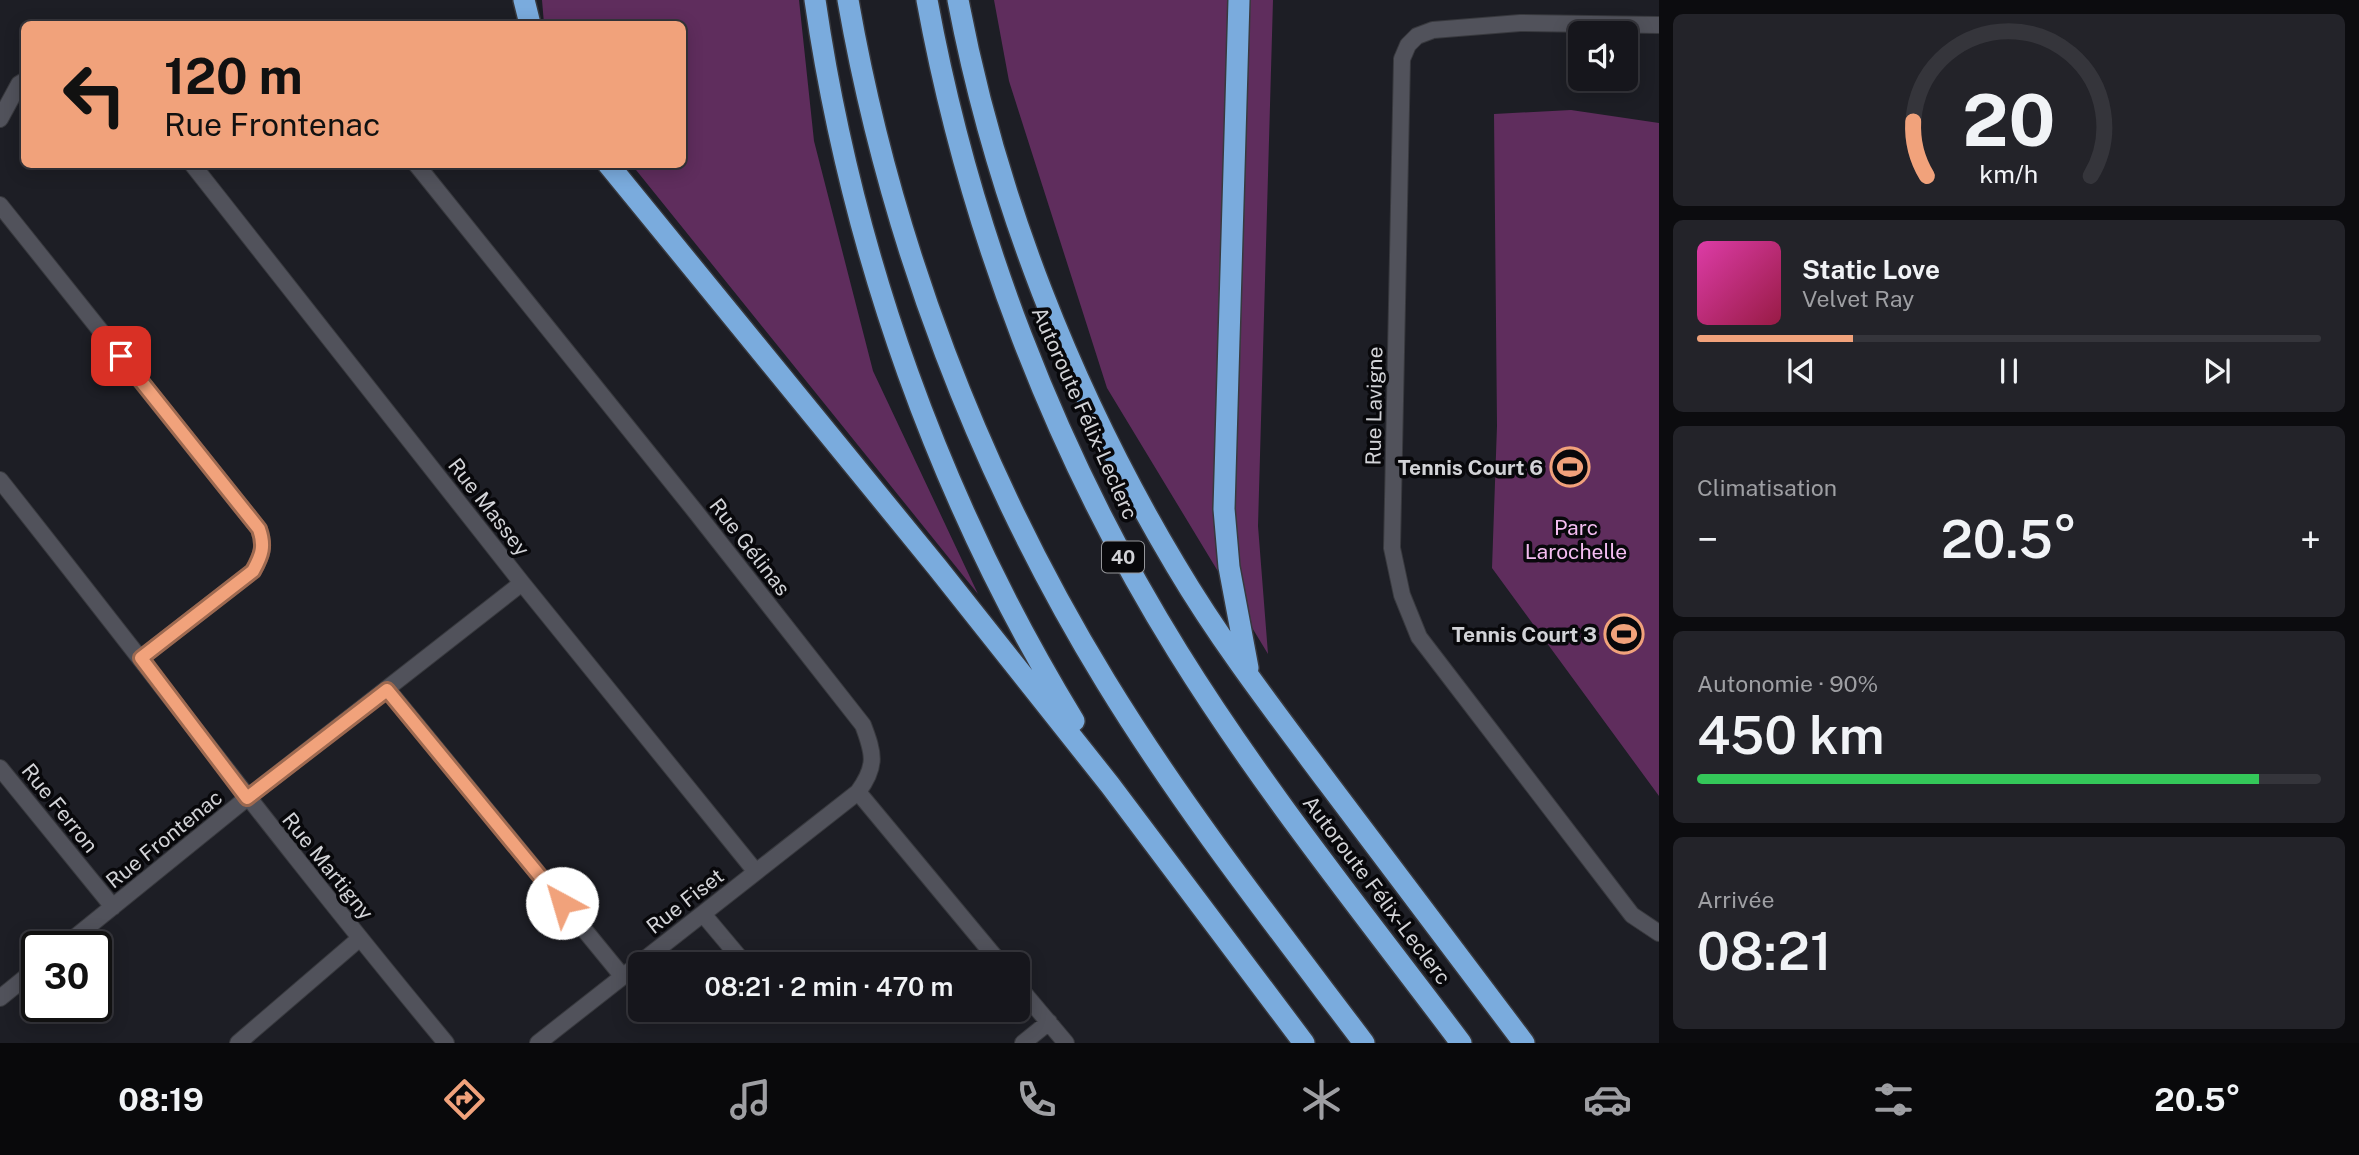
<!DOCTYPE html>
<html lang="fr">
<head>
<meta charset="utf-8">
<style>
	body { margin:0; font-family:"Public Sans",sans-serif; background:#232329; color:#f1f3f6; height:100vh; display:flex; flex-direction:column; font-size:26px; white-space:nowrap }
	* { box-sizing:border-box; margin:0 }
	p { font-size:23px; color:#9e9fa3 }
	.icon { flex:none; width:38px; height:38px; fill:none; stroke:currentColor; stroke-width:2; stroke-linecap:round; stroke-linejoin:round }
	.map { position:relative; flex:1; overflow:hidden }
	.drawer { display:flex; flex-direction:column; gap:14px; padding:14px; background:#0c0c0f; width:700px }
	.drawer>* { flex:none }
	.guide { position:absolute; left:21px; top:21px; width:665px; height:147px; border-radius:10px; box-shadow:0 4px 18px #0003,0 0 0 2px #35353b; background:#f1a27b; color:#111; overflow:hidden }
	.tools { position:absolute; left:1568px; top:21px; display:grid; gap:14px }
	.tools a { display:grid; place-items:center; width:70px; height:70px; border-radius:10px; background:#16161c; box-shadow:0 4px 18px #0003,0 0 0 2px #35353b; font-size:35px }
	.speed { position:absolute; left:21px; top:931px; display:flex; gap:14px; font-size:35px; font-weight:700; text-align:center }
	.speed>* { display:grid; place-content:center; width:91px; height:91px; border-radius:50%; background:#16161c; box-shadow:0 4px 18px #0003,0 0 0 2px #35353b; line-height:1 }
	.speed .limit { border:4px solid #111; border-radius:10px; background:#fff; color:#111 }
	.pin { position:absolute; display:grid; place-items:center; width:60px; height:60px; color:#fff; margin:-30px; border-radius:14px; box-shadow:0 4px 10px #0006 }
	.me { position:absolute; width:77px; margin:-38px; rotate:321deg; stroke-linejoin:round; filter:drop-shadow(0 0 5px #0008) }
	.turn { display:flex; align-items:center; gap:24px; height:147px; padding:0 28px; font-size:32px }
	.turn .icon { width:91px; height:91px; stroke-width:2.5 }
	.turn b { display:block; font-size:49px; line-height:60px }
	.big { font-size:52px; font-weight:600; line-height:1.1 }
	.drawer .tile { flex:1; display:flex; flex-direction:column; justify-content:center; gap:10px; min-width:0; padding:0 24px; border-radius:10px; background:#232329 }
	.drawer .dial { align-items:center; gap:0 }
	.dial svg { height:182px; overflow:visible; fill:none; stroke:#35353b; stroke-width:7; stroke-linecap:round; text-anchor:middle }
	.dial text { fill:#f1f3f6; stroke:none }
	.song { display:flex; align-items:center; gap:21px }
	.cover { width:84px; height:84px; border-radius:10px; background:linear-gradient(135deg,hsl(320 70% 55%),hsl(340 70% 35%)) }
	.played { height:7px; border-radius:4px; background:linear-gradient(90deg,#f1a27b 25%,#35353b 25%) }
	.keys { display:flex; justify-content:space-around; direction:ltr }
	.heat { display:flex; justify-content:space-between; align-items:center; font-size:38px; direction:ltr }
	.charge { height:10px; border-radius:5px; background:linear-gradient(90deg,#34c759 90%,#35353b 0) }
	.trip { position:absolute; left:628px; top:952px; width:402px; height:70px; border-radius:10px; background:#16161c; box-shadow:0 4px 18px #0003,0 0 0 2px #35353b; font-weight:600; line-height:70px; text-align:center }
	.tab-bar { display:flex; height:112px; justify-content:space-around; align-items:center; background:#09090b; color:#9e9fa3 }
	.tab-bar .icon { width:49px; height:49px }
	.tab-bar .selected { color:#f1a27b }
	.tab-bar b { font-size:32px; color:#f1f3f6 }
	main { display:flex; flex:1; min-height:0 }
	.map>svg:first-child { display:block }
	.green { fill:#5f2d5d }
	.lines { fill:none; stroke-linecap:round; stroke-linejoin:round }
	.minor-casing { stroke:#38393e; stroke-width:18 }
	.highway-casing { stroke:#38393e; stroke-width:24 }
	.minor { stroke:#51525b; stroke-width:16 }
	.highway { stroke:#7aabdd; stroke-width:21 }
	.route-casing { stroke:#9d6950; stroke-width:18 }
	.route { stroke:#f1a27b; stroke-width:12 }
	.labels { text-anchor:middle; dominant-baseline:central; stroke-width:7; stroke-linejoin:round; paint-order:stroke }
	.shield { fill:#08080b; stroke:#95969a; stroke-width:2 }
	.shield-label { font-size:19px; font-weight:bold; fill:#d2d3d7 }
	.street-label { font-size:21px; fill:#d2d3d7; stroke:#08080b }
	.poi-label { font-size:21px; font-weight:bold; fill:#d2d3d7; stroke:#08080b; text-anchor:end }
	.park-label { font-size:21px; fill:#f5bdf1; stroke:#08080b }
</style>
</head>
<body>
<main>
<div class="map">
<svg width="1659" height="1043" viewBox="0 0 1659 1043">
	<rect width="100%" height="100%" fill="#1d1e25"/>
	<path class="green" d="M542 0H799L814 141 873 371 978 594 632 165 682 164V24H544Z
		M994 0H1273L1258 526 1268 654 1107 388 1009 81Z
		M1571 110 1659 123V796L1492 568 1497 426 1494 114Z"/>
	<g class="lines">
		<g class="minor-casing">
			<path id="minor" d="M1659 25 1520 23 1433 30 1417 36 1408 45 1402 59 1392 548 1402 595 1419 637 1632 915 1659 933
				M0 119 19 84 24 81
				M192 164 522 583 756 872
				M416 164 695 511 863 725C874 754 877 766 858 792L538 1043
				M0 205 259 529C265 546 262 555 253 571L141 658
				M0 480C149 668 293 859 446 1043
				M388 690 623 977
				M0 768 113 907
				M858 792 1001 964
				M703 914 745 964
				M63 947 247 798 522 583
				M1018 986 1066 1043
				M0 998 37 968
				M782 1010H783
				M238 1043 359 939
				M1023 1043 1049 1022"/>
		</g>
		<g class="highway-casing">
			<path id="highway" d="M524 0 530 24
				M815 0C852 255 940 501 1074 721
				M848 0C890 240 979 474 1106 682 1183 808 1275 925 1364 1043
				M927 0C969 229 1055 454 1178 652 1263 789 1365 915 1461 1043
				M958 0C996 199 1072 392 1176 566 1221 642 1275 712 1328 783 1393 869 1458 956 1524 1043
				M1239 0 1224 509 1229 567 1248 668
				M608 164 937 567 1110 785 1304 1043"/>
		</g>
		<use href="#minor" class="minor"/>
		<use href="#highway" class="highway"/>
	</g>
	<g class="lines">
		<g class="route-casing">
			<path id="route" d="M121 356 259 529C265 546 262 555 253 571L141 658 247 798 387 690 562 903"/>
		</g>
		<use href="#route" class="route"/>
	</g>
	<defs>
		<g id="stadium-ring" transform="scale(2.0125)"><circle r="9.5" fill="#08080b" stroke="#f1a27b" stroke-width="1.5"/><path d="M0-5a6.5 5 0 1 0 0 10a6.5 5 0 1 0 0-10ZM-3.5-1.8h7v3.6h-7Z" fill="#f1a27b"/></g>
	</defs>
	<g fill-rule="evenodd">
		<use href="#stadium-ring" x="1570" y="467"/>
		<use href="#stadium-ring" x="1624" y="634"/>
	</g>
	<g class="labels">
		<rect class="shield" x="1102" y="541.5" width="42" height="31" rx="5"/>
		<g class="shield-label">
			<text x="1123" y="557">40</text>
		</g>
		<g class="street-label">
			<text transform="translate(1374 406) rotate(-89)">Rue Lavigne</text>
			<text transform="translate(1085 413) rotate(66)">Autoroute Félix-Leclerc</text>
			<text transform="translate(489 507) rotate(52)">Rue Massey</text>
			<text transform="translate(750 547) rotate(52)">Rue Gélinas</text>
			<text transform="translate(60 808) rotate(51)">Rue Ferron</text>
			<text transform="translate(164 839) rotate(-39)">Rue Frontenac</text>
			<text transform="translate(328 866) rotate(51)">Rue Martigny</text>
			<text transform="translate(1377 890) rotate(53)">Autoroute Félix-Leclerc</text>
			<text transform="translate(685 901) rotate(-38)">Rue Fiset</text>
		</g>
		<g class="poi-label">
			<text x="1543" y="467">Tennis Court 6</text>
			<text x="1597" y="634">Tennis Court 3</text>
		</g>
		<g class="park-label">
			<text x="1576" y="527">Parc<tspan x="1576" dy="24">Larochelle</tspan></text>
		</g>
	</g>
</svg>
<div class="tools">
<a><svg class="icon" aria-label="sound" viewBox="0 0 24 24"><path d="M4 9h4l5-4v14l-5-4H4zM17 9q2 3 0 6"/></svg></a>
</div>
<div class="speed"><div class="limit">30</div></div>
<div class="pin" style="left:121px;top:356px;background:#d93025"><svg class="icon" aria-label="arrive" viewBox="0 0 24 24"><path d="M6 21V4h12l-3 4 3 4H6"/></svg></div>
<svg class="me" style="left:562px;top:903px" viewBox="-20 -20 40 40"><circle r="19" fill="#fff"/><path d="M0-13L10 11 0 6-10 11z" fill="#f1a27b"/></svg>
<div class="trip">08:21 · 2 min · 470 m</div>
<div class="guide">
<div class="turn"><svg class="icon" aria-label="left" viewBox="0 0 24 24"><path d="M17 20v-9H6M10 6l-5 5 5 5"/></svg><div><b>120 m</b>Rue Frontenac</div></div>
</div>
</div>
<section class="drawer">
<div class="tile dial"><svg viewBox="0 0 100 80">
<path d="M14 69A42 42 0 1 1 86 69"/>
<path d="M14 69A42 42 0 0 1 8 45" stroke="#f1a27b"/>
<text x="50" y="56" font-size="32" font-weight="700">20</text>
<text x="50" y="72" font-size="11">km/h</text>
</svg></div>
<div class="tile">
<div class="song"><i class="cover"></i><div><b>Static Love</b><p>Velvet Ray</p></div></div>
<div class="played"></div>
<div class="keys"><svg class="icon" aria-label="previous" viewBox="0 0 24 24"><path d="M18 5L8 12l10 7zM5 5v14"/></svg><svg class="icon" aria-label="pause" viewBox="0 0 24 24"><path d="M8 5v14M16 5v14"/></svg><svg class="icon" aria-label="next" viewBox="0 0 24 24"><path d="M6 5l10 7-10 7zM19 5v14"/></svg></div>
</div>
<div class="tile"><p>Climatisation</p>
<div class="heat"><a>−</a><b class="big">20.5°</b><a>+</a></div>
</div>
<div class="tile"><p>Autonomie · 90%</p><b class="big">450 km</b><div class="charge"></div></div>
<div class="tile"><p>Arrivée</p><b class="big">08:21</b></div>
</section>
</main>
<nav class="tab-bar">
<b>08:19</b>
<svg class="icon selected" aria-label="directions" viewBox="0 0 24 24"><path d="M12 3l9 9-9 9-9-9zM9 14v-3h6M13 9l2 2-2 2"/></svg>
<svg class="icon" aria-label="music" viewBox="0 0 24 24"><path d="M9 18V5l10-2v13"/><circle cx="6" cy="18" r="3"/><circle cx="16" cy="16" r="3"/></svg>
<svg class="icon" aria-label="phone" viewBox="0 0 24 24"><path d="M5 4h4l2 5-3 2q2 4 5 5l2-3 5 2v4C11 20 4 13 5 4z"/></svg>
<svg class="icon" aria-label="climate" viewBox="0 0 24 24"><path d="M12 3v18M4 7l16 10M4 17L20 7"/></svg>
<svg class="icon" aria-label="car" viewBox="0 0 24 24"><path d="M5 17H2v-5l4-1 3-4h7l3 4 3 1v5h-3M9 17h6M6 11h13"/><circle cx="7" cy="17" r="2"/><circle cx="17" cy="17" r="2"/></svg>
<svg class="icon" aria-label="filters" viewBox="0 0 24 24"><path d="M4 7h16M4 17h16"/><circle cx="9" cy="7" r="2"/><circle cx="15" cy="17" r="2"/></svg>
<b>20.5°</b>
</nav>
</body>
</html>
